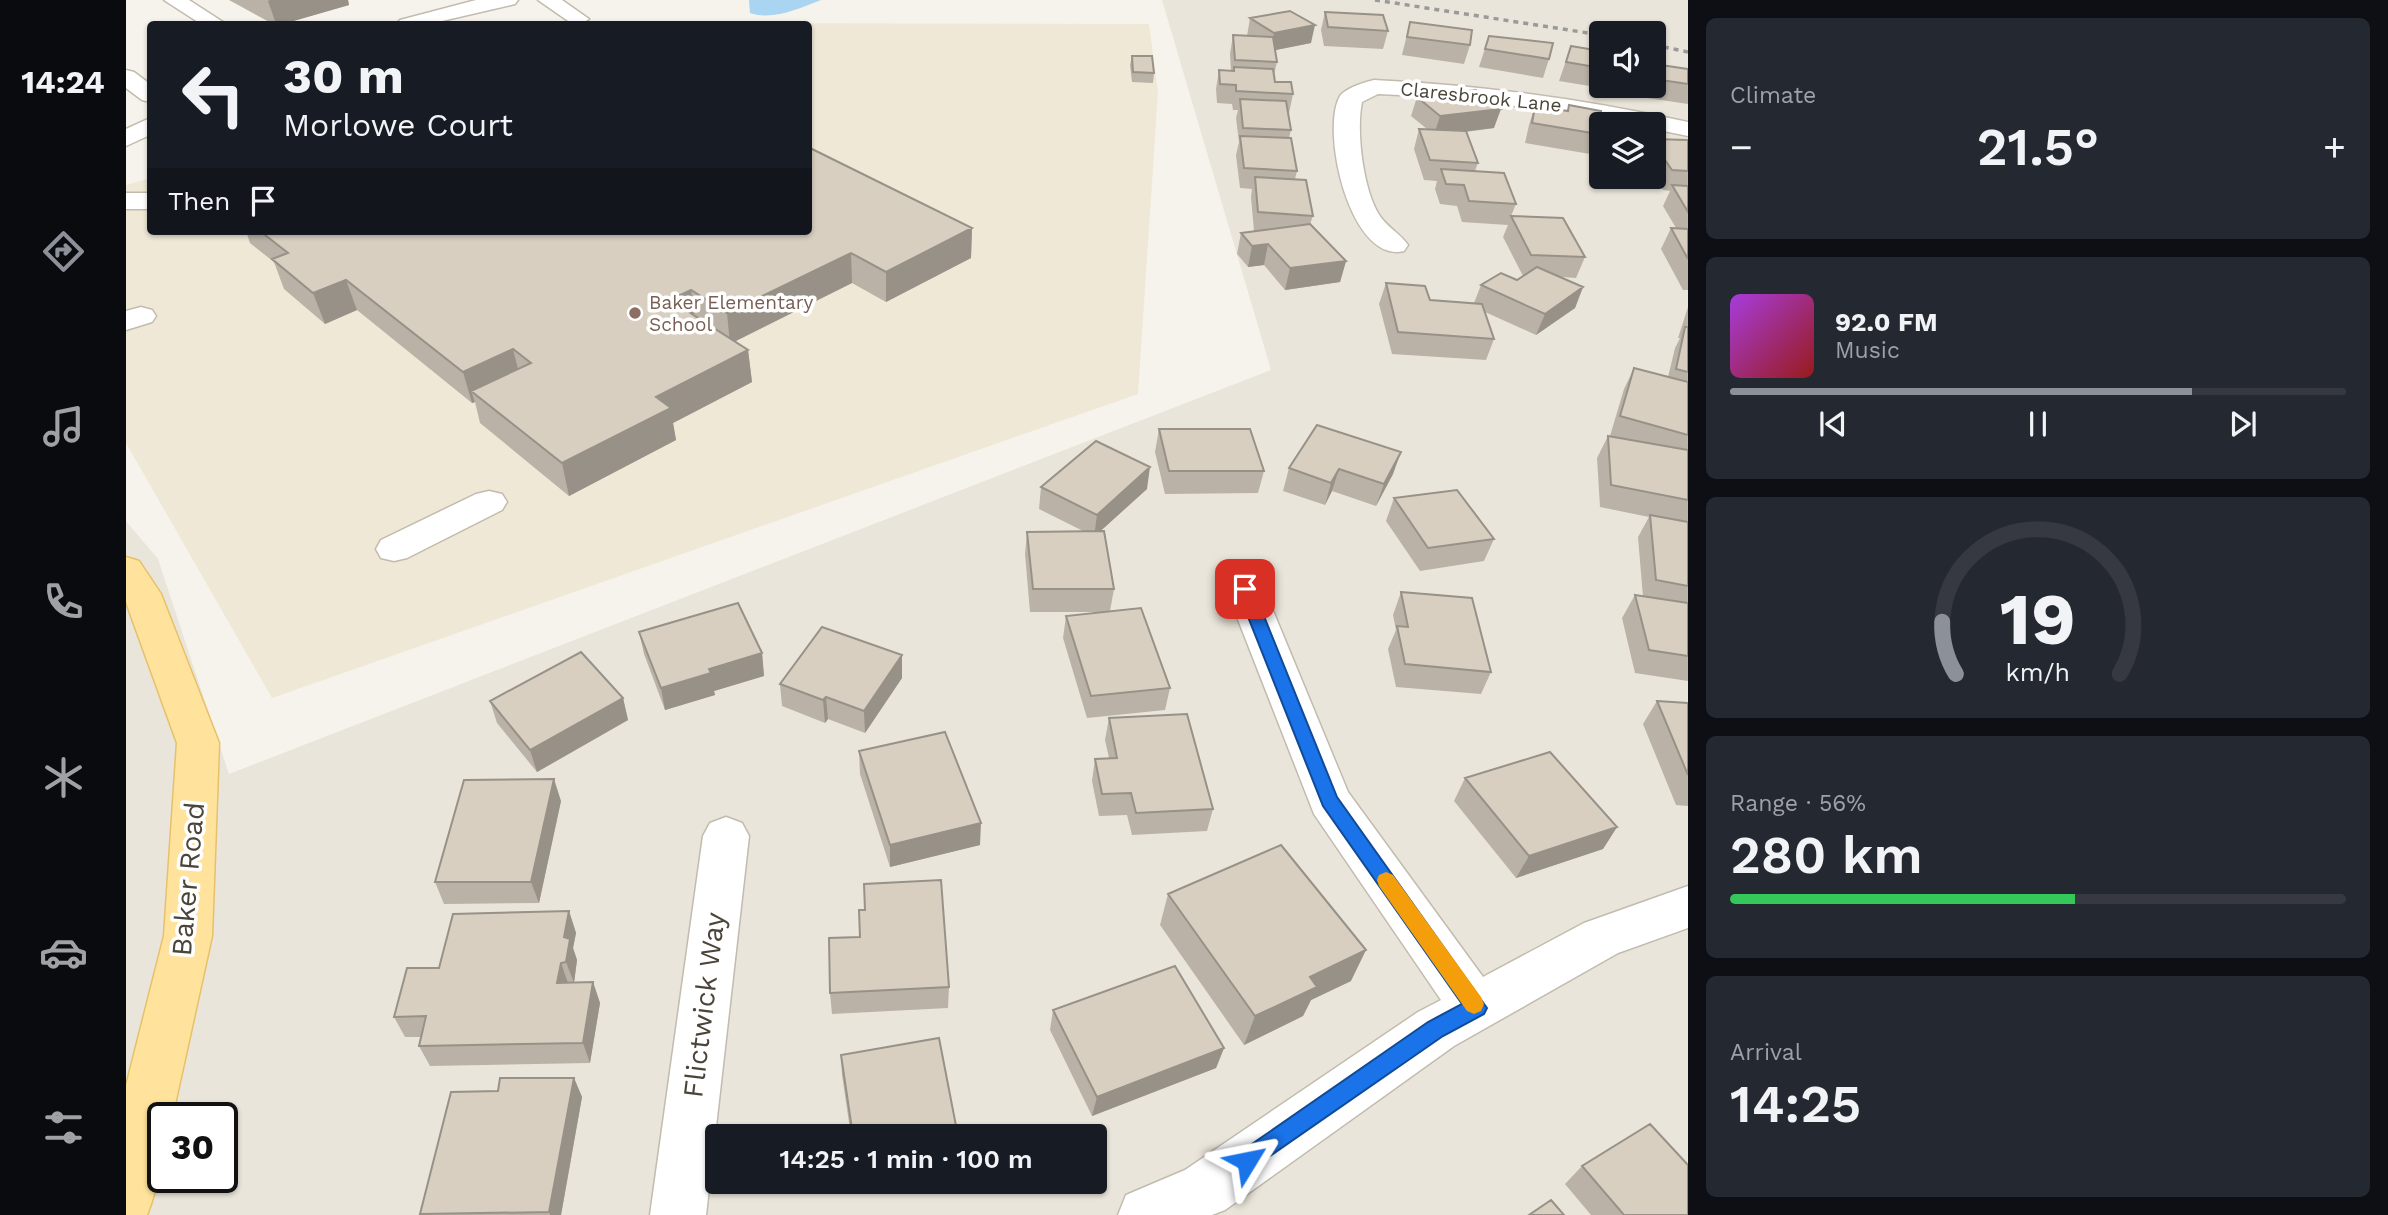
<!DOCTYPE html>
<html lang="en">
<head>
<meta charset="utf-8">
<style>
	body { margin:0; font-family:"Work Sans",sans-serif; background:#242831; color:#f1f3f6; height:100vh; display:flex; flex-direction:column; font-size:26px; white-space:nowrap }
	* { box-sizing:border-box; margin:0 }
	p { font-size:23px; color:#9ea1a6 }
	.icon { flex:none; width:38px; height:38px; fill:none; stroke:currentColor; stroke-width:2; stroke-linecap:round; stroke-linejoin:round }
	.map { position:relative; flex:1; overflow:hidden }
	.drawer { display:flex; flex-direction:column; gap:18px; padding:18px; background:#0d0f14; width:700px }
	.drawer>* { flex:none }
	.hud { position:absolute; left:21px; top:21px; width:665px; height:214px; border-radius:7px; box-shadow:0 2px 5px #0004; background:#171b24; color:#f1f3f6; overflow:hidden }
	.buttons { position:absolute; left:1463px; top:21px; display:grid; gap:14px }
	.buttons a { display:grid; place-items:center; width:77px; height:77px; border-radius:7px; background:#171b24; box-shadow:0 2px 5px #0004; font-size:35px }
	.speed { position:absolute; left:21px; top:1102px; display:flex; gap:14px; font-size:35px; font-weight:700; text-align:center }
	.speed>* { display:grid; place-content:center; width:91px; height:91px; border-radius:50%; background:#171b24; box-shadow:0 2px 5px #0004; line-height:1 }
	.speed .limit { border:4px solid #111; border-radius:10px; background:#fff; color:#111 }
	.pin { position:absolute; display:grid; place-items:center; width:60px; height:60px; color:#fff; margin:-30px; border-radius:14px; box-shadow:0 4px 10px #0006 }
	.me { position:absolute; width:77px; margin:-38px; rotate:55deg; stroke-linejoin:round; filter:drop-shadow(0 0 5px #0008) }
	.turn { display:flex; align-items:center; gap:24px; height:147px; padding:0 21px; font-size:32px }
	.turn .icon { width:91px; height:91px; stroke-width:2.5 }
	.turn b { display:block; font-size:49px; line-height:60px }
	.then { display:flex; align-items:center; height:66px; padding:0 21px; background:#0003; gap:14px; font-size:26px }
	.big { font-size:52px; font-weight:600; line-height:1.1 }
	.drawer .card { flex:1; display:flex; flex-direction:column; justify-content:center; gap:10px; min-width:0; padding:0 24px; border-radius:10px; background:#242831 }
	.drawer .dial { align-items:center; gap:0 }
	.dial svg { height:182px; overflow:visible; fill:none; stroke:#363941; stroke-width:7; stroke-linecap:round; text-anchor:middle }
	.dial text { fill:#f1f3f6; stroke:none }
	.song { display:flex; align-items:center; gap:21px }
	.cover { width:84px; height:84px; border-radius:10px; background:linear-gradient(135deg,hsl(280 70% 55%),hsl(0 70% 35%)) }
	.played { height:7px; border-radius:4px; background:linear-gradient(90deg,#8c9099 75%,#363941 75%) }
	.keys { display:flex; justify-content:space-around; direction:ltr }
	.heat { display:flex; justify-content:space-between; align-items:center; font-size:38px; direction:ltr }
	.charge { height:10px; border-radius:5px; background:linear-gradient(90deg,#34c759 56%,#363941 0) }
	.trip { position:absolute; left:579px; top:1124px; width:402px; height:70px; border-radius:7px; background:#171b24; box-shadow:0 2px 5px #0004; font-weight:600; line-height:70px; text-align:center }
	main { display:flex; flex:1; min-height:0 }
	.tabs { display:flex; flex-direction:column; width:126px; justify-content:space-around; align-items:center; background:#090b0e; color:#9ea1a6 }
	.tabs .icon { width:49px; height:49px }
	.tabs .active { color:#8c9099 }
	.tabs b { font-size:32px; color:#f1f3f6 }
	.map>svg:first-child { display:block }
	.residential { fill:#eae5da; fill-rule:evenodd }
	.education { fill:#efe8d6 }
	.water { fill:#a9d4f2 }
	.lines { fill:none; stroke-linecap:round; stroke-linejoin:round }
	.minor-casing { stroke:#c2bbae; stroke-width:3 }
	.major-casing { stroke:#e6c16a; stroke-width:3 }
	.minor { fill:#fff; fill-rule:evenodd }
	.major { fill:#ffe39c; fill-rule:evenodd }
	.rail { stroke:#9a9a9a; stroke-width:3.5; stroke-dasharray:5 5; stroke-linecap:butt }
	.wall { fill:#bab2a6 }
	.shaded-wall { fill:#979187 }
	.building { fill:#d8cfc1; stroke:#979187; stroke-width:2 }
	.route { fill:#1a73e8; stroke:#114b97; stroke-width:2 }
	.slow { fill:#f59e0b }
	.education-dot { fill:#8d6e63; stroke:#fff; stroke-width:2.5 }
	.labels { text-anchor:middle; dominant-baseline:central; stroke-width:7; stroke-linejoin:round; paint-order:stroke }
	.far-street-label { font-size:19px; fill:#4b4439; stroke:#fff }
	.far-education-label { font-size:19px; fill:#785e54; stroke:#fff; text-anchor:start }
	.near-street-label { font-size:28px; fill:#4b4439; stroke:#fff }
</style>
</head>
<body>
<main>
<nav class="tabs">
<b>14:24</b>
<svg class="icon active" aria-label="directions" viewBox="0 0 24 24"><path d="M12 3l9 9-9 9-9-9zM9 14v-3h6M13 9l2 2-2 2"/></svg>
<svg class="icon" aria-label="music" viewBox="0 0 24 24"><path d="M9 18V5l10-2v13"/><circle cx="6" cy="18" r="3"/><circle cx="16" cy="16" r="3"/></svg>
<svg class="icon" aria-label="phone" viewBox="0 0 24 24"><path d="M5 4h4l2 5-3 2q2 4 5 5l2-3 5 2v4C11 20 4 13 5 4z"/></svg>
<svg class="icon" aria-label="climate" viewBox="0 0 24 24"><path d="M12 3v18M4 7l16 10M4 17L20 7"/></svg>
<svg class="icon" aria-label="car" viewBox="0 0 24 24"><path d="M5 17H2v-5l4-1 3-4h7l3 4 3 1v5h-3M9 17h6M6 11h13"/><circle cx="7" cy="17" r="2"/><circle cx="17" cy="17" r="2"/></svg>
<svg class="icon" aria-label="filters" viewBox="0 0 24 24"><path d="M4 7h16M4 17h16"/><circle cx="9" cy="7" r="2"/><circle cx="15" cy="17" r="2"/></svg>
</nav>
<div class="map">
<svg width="1562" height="1215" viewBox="0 0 1562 1215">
	<rect width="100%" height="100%" fill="#f6f3ec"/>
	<path class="residential" d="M1036 0H1562V1215H0V521L32 559 103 774 1145 370ZM1475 33H1528V86H1475ZM1475 124H1528V177H1475ZM37 1118H96V1178H37ZM592 1136H970V1181H592Z"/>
	<path class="education" d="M548 23 1023 24 1032 92 1012 394 146 698 0 443V185L24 178V231H682V24H544Z"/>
	<path class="water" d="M623 0H695C674 8 647 21 624 13Z"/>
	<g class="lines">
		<g class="minor-casing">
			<path id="minor" d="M38 0H63L100 24H75Z
				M350 0H392L389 4 303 24H270L274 20Z
				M412 0H436L463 19 455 24 445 23Z
				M0 70 8 72 24 84V102L16 100 0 88Z
				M1248 80C1354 85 1458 99 1562 122V136L1528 129V124H1509L1335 98 1252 94 1236 102C1230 131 1237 187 1252 213 1259 226 1274 233 1282 245L1278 251C1224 264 1194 130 1214 96 1220 88 1239 82 1248 80Z
				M24 118V135L0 146V129Z
				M0 193H24V209H0Z
				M15 307 26 310 30 316 26 322 0 330V311Z
				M363 491 376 494 381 502 376 510 281 558 268 561 255 558 250 549 255 540 350 494Z
				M1119 576 1132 580 1138 589 1222 792 1357 977 1458 923 1562 886V928L1492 953 1328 1046 1099 1210 1086 1215H992L1000 1195 1059 1170 1292 1012 1315 1000 1188 814 1100 589 1106 580Z
				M600 817 616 823 623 836 580 1215H524L577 836 584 823Z"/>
		</g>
		<g class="major-casing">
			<path id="major" d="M0 557 13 561 35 594 93 743 86 936 46 1118H37C37 1153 34 1183 21 1215H0V1086L38 936 51 743 0 602Z"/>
		</g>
		<use href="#minor" class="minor"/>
		<use href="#major" class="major"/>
		<path class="rail" d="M1249 0 1475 35
			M1528 45 1562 52"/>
	</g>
	<path class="wall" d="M103 0H222L223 5 157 24H147Z
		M1199 12 1262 31 1257 49 1198 46 1195 30Z
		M1124 18 1185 43 1149 50 1151 62 1148 75 1149 82 1167 94 1163 113H1162L1165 130 1163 138 1171 171 1169 179 1187 216 1184 224 1220 261 1214 282 1159 290 1138 265 1122 267 1111 254 1115 233 1128 231 1125 197 1126 189 1114 188 1110 155 1113 142 1110 118 1112 110H1107L1106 104 1091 103 1090 89 1093 70 1105 71 1104 54 1107 35 1121 36Z
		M1284 22 1344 45 1338 64 1276 55Z
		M1363 36 1423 59 1417 78 1353 67Z
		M1445 46 1475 51V86H1490L1488 90 1433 81Z
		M1006 56 1028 73 1027 83 1006 82 1004 65Z
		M1528 64 1562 69V104L1508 96V86H1528Z
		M1291 97 1368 128 1340 132 1352 163 1349 171 1390 204 1385 216 1459 257 1450 278 1436 277 1457 287 1449 308 1410 335 1359 312 1368 339 1360 360 1266 354 1253 304 1260 283 1304 300 1348 303 1355 285 1391 280 1397 276 1377 237 1382 225 1336 222 1331 206 1314 204 1309 189 1311 181 1298 180 1288 149 1293 129H1301L1285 116Z
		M1443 105 1472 134 1464 154 1399 143 1403 125 1409 106 1441 111Z
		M1528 139 1562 140V290H1557L1535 249 1545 228H1550L1537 206 1544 191 1537 190 1528 176Z
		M846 228 845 258 760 302 726 283 609 341 622 350 626 382 547 423 550 440 443 496 354 423 349 402 346 403 231 310 199 324 158 289 148 262 124 243 120 231H682Z
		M1562 307V681L1509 673 1496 618 1509 595 1517 597 1512 537 1523 517 1474 507 1471 458 1482 436H1484L1498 389 1508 368 1542 377 1549 348 1554 338H1552Z
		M1191 425 1267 474 1250 506 1206 491 1199 505 1157 491 1163 468Z
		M1033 429 1138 471 1132 493 1039 494 1029 452Z
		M915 487 1021 489 974 531 988 589 984 611 1044 688 1039 710 961 718 937 638 940 616 981 612H904L899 554 901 532 957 531 913 509Z
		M1268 498 1368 539 1358 561 1294 571 1260 521Z
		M1275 592 1365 672 1355 694 1270 687 1262 649 1270 630 1267 615Z
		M513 632 636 653 638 676 588 691 589 695 539 710 518 654Z
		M776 655V678L739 733 702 719 699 723 656 706 654 684Z
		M497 698 502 720 411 772 371 723 364 701Z
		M1531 701 1562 703V806L1550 805 1517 724Z
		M983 718 1087 809 1081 831 1006 835 1001 815 973 816 966 781 969 759 983 758 979 740Z
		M733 751 854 845 764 867 734 774Z
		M1339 778 1491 827 1477 849 1390 878 1328 801Z
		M435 801 413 903 318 904 309 882Z
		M1042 894 1225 981 1185 1000 1177 1016 1118 1045 1034 925Z
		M443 911 450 933 447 948 451 960 448 983 467 982 474 1003 464 1063 304 1066 293 1046 295 1037H279L268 1017Z
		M734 937 823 987 822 1008 706 1014 704 993Z
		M927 1010 1098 1048 1090 1068 966 1116 924 1030Z
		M715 1055 832 1136H725L716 1075Z
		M448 1078 456 1097 435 1215H295L294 1214 372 1091Z
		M1456 1166 1562 1215H1465L1439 1184Z"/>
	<path class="shaded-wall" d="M144 0H222L223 5 157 24H150L142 1Z
		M1189 25 1185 43 1145 51 1148 33Z
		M1375 109 1368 128 1308 135 1314 116Z
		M846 228 845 258 760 302V272Z
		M1142 244 1138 265 1122 267 1126 246Z
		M725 253 726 283 604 344 601 313Z
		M1220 261 1214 282 1159 290 1164 268Z
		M220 280 231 310 199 324 187 293Z
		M1457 287 1449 308 1410 335 1419 314Z
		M565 290 569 321 544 300Z
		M387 349 395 381 345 391 349 402 346 403 337 372Z
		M622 350 626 382 547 423 550 440 443 496 436 463 530 397Z
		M1275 452 1267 474 1250 506 1258 484Z
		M1024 467 1021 489 968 537 971 515Z
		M1213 469 1206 491 1199 505 1205 483Z
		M636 653 638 676 588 691 589 695 539 710 535 688 583 669Z
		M776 655V678L739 733 738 711Z
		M700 697 702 719 699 723 697 700Z
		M497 698 502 720 411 772 404 750Z
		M428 779 435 801 413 903 405 882Z
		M855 823 854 845 764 867V845Z
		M1491 827 1477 849 1390 878 1403 856Z
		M443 911 450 933 447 948 451 960 448 983 440 962 438 937Z
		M1240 950 1225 981 1185 1000 1177 1016 1118 1045 1129 1016 1184 977Z
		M435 963 442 983H431Z
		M467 982 474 1003 464 1063 457 1043Z
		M1098 1048 1090 1068 966 1116 971 1097Z
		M448 1078 456 1097 435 1215H424L423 1212Z"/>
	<path class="building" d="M1164 11 1189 25 1148 33 1124 18Z
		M1199 12 1257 15 1262 31 1202 27Z
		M1284 22 1346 30 1344 45 1281 37Z
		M1107 35 1147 37 1151 62 1109 60Z
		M1363 36 1427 43 1423 59 1359 49Z
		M1445 46 1475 51V68L1440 62Z
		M1006 56H1026L1028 73 1007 72Z
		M1528 64 1562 69V84L1528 79Z
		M1108 67 1147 69 1149 82H1165L1167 94 1110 91V85L1094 84 1093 70 1108 71Z
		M1350 90 1375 109 1314 116 1291 97Z
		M1114 99 1160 101 1165 130 1117 128Z
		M1443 105 1475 111 1472 134 1406 123 1409 106 1442 111Z
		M1293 129 1340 131 1352 163 1304 160Z
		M1114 136 1165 138 1171 171 1118 168Z
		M1528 139 1562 140V171L1546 170 1528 144Z
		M682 147 846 228 760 272 725 253 601 313 565 290 544 300 622 350 530 397 545 408 436 463 345 391 405 363 387 349 337 372 220 280 187 293 146 259 162 253 134 231H682Z
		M1315 169 1378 173 1390 204 1343 201 1338 185 1320 184Z
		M1129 177 1180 180 1187 216 1132 212Z
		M1546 185 1562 186V212Z
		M1385 216 1437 218 1459 257 1405 255Z
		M1184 224 1220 261 1164 268 1142 244 1126 246 1115 233Z
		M1545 228 1562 229V259Z
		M1411 267 1457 287 1419 314 1355 285 1375 273 1391 280Z
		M1260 283 1299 286 1304 300 1356 304 1368 339 1272 332Z
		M1559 327H1562V372L1550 369Z
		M1508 368 1562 382V435L1494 416Z
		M1191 425 1275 452 1258 484 1213 469 1205 483 1163 468Z
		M1033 429H1124L1138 471H1043Z
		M1482 436 1562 450V500L1485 485Z
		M970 441 1024 467 971 515 915 487Z
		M1331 490 1368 539 1302 548 1268 498Z
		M1524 515 1562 522V586L1530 580Z
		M978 531 988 589H907L901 532Z
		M1275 592 1346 598 1365 672 1279 664 1271 626 1282 627Z
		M1509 595 1562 603V656L1523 650Z
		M612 603 636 653 583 669 585 673 535 688 513 632Z
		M1015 608 1044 688 965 696 940 616Z
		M696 627 776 655 738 711 700 697 697 700 654 684Z
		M455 652 497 698 404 750 364 701Z
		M1531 701 1562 703V775Z
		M1061 714 1087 809 1010 813 1005 793 976 794 969 759 991 758 983 718Z
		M819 732 855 823 764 845 733 751Z
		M1424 752 1491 827 1403 856 1339 778Z
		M428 779 405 882H309L338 780Z
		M1155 845 1240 950 1184 977 1191 987 1129 1016 1042 894Z
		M815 880 823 987 704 993 703 938 734 937 733 910H739L738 884Z
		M443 911 438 937 444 939 440 962 435 963 431 983 467 982 457 1043 293 1046 300 1016 268 1017 281 968H313L327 914Z
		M1049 966 1098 1048 971 1097 927 1010Z
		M813 1038 832 1136H727L715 1055Z
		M374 1078H448L423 1212 294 1214 325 1092 372 1091Z
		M1524 1124 1562 1165V1215H1498L1456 1166Z
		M1425 1200 1438 1215H1403Z"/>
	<path class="route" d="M1119 583 1127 589 1211 797 1361 1008 1358 1014 1317 1036 1121 1172 1113 1169 1110 1161 1113 1153 1302 1022 1336 1004 1197 806 1111 589Z"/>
	<path class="slow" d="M1260 872 1267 875 1355 997 1358 1004 1355 1011 1348 1014 1341 1011 1253 886 1251 880 1253 875Z"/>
	<circle class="education-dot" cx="509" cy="313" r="7"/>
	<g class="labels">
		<g class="far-street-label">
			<text transform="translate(1355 97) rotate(6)">Claresbrook Lane</text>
		</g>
		<g class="far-education-label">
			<text x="523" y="302">Baker Elementary<tspan x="523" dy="22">School</tspan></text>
		</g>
		<g class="near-street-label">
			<text transform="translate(62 879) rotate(-85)">Baker Road</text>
			<text transform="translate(578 1005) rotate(-83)">Flictwick Way</text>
		</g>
	</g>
</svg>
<div class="buttons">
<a><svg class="icon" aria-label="sound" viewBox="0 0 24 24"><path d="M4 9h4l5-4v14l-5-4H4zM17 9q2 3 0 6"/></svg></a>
<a><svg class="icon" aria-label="layers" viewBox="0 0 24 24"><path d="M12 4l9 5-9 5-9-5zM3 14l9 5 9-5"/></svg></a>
</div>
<div class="speed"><div class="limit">30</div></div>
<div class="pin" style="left:1119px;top:589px;background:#d93025"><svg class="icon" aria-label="arrive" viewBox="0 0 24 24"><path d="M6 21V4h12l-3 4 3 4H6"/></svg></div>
<svg class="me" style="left:1121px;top:1161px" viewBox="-20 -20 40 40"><path d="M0-17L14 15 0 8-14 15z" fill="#1a73e8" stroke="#fff" stroke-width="4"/></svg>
<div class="trip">14:25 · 1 min · 100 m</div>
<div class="hud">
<div class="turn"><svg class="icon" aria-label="left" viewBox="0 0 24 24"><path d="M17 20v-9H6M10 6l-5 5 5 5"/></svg><div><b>30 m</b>Morlowe Court</div></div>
<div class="then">Then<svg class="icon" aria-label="arrive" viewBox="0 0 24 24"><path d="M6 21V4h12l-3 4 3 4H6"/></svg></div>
</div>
</div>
<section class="drawer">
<div class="card"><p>Climate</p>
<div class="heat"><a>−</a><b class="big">21.5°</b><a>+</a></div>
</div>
<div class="card">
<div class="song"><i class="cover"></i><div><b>92.0 FM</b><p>Music</p></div></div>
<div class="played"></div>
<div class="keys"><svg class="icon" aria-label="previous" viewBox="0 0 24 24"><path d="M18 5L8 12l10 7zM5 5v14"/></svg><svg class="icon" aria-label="pause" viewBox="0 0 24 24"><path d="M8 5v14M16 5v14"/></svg><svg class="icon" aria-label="next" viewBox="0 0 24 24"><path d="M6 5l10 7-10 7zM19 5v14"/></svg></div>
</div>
<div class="card dial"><svg viewBox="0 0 100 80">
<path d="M14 69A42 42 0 1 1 86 69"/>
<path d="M14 69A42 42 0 0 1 8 46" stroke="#8c9099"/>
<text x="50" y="56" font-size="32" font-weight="700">19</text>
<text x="50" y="72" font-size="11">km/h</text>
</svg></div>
<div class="card"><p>Range · 56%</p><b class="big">280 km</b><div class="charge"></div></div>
<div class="card"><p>Arrival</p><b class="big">14:25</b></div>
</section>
</main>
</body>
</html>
